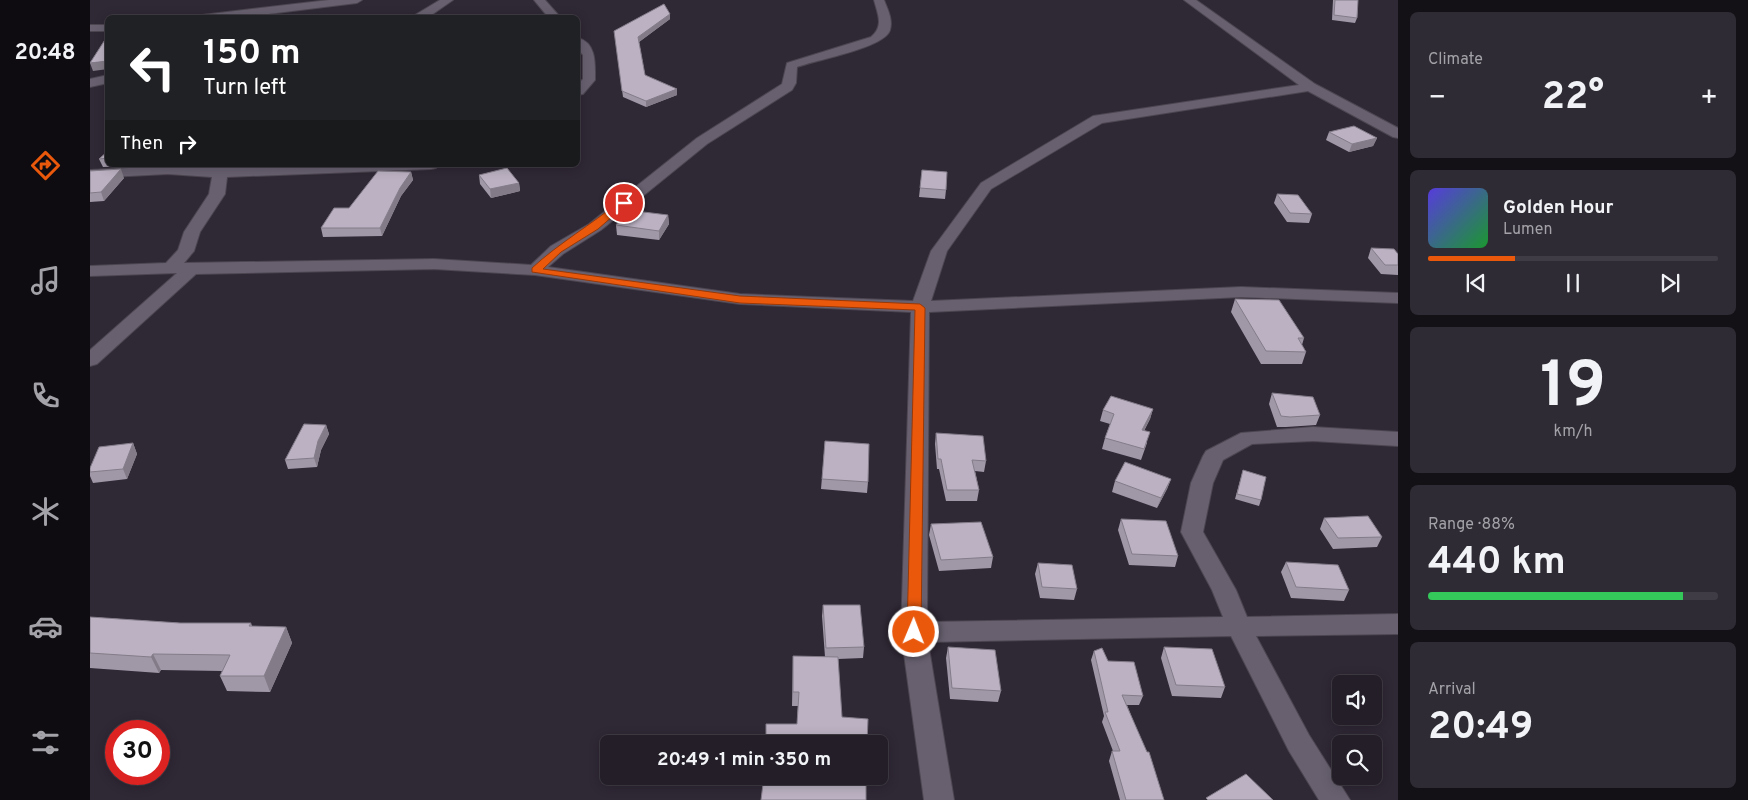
<!DOCTYPE html>
<html lang="en">
<head>
<meta charset="utf-8">
<style>
	body { margin:0; font-family:Overpass,sans-serif; background:#2f2b34; color:#f1f3f6; height:100vh; display:flex; flex-direction:column; font-size:19px; white-space:nowrap }
	* { box-sizing:border-box; margin:0 }
	p { font-size:16px; color:#a3a2a8 }
	.icon { flex:none; width:28px; height:28px; fill:none; stroke:currentColor; stroke-width:2; stroke-linecap:round; stroke-linejoin:round }
	.map { position:relative; flex:1; overflow:hidden }
	.side { display:flex; flex-direction:column; gap:12px; padding:12px; background:#131016; width:350px }
	.side>* { flex:none }
	.banner { position:absolute; left:15px; top:15px; width:475px; height:152px; border-radius:8px; box-shadow:0 2px 12px #0003,0 0 0 1px #403c45; background:#202124; color:#fff; overflow:hidden }
	.tools { position:absolute; left:1242px; top:675px; display:grid; gap:10px }
	.tools a { display:grid; place-items:center; width:50px; height:50px; border-radius:8px; background:#231e28; box-shadow:0 2px 12px #0003,0 0 0 1px #403c45; font-size:25px }
	.speed { position:absolute; left:15px; top:720px; display:flex; gap:10px; font-size:25px; font-weight:700; text-align:center }
	.speed>* { display:grid; place-content:center; width:65px; height:65px; border-radius:50%; background:#231e28; box-shadow:0 2px 12px #0003,0 0 0 1px #403c45; line-height:1 }
	.speed .limit { border:8px solid #d22; background:#fff; color:#111 }
	.pin { position:absolute; display:grid; place-items:center; width:42px; height:42px; color:#fff; margin:-21px; border:2px solid #fff; border-radius:50%; box-shadow:0 1px 5px #0007 }
	.me { position:absolute; width:55px; margin:-28px; rotate:1deg; stroke-linejoin:round; filter:drop-shadow(0 0 4px #0008) }
	.turn { display:flex; align-items:center; gap:18px; height:105px; padding:0 15px; font-size:22px }
	.turn .icon { width:65px; height:65px; stroke-width:2.5 }
	.turn b { display:block; font-size:35px; line-height:42px }
	.then { display:flex; align-items:center; height:48px; padding:0 15px; background:#0003; gap:10px; font-size:19px }
	.big { font-size:38px; font-weight:700; line-height:1.1 }
	.side .card { flex:1; display:flex; flex-direction:column; justify-content:center; gap:8px; min-width:0; padding:0 18px; border-radius:8px; background:#2f2b34 }
	.side .dial { align-items:center; gap:0 }
	.dial b { font-size:65px; line-height:1 }
	.song { display:flex; align-items:center; gap:15px }
	.cover { width:60px; height:60px; border-radius:8px; background:linear-gradient(135deg,hsl(250 70% 55%),hsl(130 70% 35%)) }
	.played { height:5px; border-radius:2px; background:linear-gradient(90deg,#ea580c 30%,#403c45 30%) }
	.keys { display:flex; justify-content:space-around; direction:ltr }
	.heat { display:flex; justify-content:space-between; align-items:center; font-size:28px; direction:ltr }
	.charge { height:8px; border-radius:4px; background:linear-gradient(90deg,#34c759 88%,#403c45 0) }
	.trip { position:absolute; left:510px; top:735px; width:288px; height:50px; border-radius:8px; background:#231e28; box-shadow:0 2px 12px #0003,0 0 0 1px #403c45; font-weight:700; line-height:50px; text-align:center }
	main { display:flex; flex:1; min-height:0 }
	.tab-bar { display:flex; flex-direction:column; width:90px; justify-content:space-around; align-items:center; background:#0e0c10; color:#a3a2a8 }
	.tab-bar .icon { width:35px; height:35px }
	.tab-bar .active { color:#ea580c }
	.tab-bar b { font-size:22px; color:#f1f3f6 }
	.map>svg:first-child { display:block }
	.lines { fill:none; stroke-linecap:round; stroke-linejoin:round }
	.street-casing { stroke:#4c4651; stroke-width:2 }
	.street { fill:#68606f; fill-rule:evenodd }
	.wall { fill:#a198a7 }
	.shaded-wall { fill:#837c88 }
	.building { fill:#bbb1c2; stroke:#837c88 }
	.route { fill:#ea580c; stroke:#983908 }
</style>
</head>
<body>
<main>
<nav class="tab-bar">
<b>20:48</b>
<svg class="icon active" aria-label="directions" viewBox="0 0 24 24"><path d="M12 3l9 9-9 9-9-9zM9 14v-3h6M13 9l2 2-2 2"/></svg>
<svg class="icon" aria-label="music" viewBox="0 0 24 24"><path d="M9 18V5l10-2v13"/><circle cx="6" cy="18" r="3"/><circle cx="16" cy="16" r="3"/></svg>
<svg class="icon" aria-label="phone" viewBox="0 0 24 24"><path d="M5 4h4l2 5-3 2q2 4 5 5l2-3 5 2v4C11 20 4 13 5 4z"/></svg>
<svg class="icon" aria-label="climate" viewBox="0 0 24 24"><path d="M12 3v18M4 7l16 10M4 17L20 7"/></svg>
<svg class="icon" aria-label="car" viewBox="0 0 24 24"><path d="M5 17H2v-5l4-1 3-4h7l3 4 3 1v5h-3M9 17h6M6 11h13"/><circle cx="7" cy="17" r="2"/><circle cx="17" cy="17" r="2"/></svg>
<svg class="icon" aria-label="filters" viewBox="0 0 24 24"><path d="M4 7h16M4 17h16"/><circle cx="9" cy="7" r="2"/><circle cx="15" cy="17" r="2"/></svg>
</nav>
<div class="map">
<svg width="1308" height="800" viewBox="0 0 1308 800">
	<rect width="100%" height="100%" fill="#2f2835"/>
	<g class="lines">
		<g class="street-casing">
			<path id="street" d="M239 0H272L267 3 145 18H107L112 15Z
				M350 0H363L340 16 320 18Z
				M444 0H455L471 18H459Z
				M784 0H794C798 10 803 20 800 30 795 48 725 60 707 67L706 83 702 90 617 144 511 230 473 254 458 267 650 294 823 301 841 251 891 183 1003 116 1209 85 1094 0H1106L1225 84 1308 128V138L1303 137 1218 91 1012 123 901 189 857 251 841 301 1151 287 1308 293V303L1151 297 839 312 837 622 1133 617 1122 590 1091 532 1101 483 1113 456 1116 451 1151 433 1223 427 1308 432V446L1223 441 1162 444 1133 460 1123 483 1113 532 1146 590 1157 617 1308 614V634L1166 636 1219 735 1260 800H1229L1199 751 1141 636 838 642 864 800H834L811 632 821 312 650 304 445 275 344 269 106 274 7 364 0 366V350L87 273 0 276V266L76 263 88 250 94 232 119 194 122 177 78 174 0 178V170L78 166 123 168 124 165H138V168L191 165H348L346 168 341 169 137 177 135 194 110 232 104 251 94 263 344 259 441 265 461 246 499 224 607 138 692 84 697 63 781 37C794 26 788 15 784 0Z
				M0 25H18V31H0Z
				M488 38C507 43 505 65 505 80L493 94 488 95V84L493 79V55L488 49Z
				M18 75V83L0 87V79Z"/>
		</g>
		<use href="#street" class="street"/>
	</g>
	<path class="wall" d="M1243 0H1268L1267 18 1265 23 1242 20Z
		M580 14V19L549 42 555 75 587 95 556 107 533 97 525 37Z
		M1239 132 1287 138 1283 146 1259 152 1236 140Z
		M18 151V165H46L45 166 13 167 9 159Z
		M832 170 856 190 855 199 829 197Z
		M0 171 34 178 14 201 0 202Z
		M321 172 323 180 311 196 292 236 233 237 231 228 259 208Z
		M389 175 429 183 430 191 401 198 390 184Z
		M1187 194 1222 214 1219 223 1197 222 1184 203Z
		M578 215 579 224 569 240 527 235 526 225Z
		M1281 248 1308 254V275L1291 274 1278 258Z
		M1145 299 1214 338 1212 345 1216 352 1212 364H1171L1141 312Z
		M1182 393 1230 415 1226 425 1196 427H1187L1179 404Z
		M1063 409 1060 419 1054 431 1057 443 1051 460 1012 449 1015 438 1020 424 1010 421 1013 410Z
		M236 425 239 434 231 450 227 467 198 469 195 460Z
		M846 433 896 461 894 472 885 471 889 490 887 501H856L849 469H847L845 444Z
		M735 441 778 482 777 493 731 489Z
		M43 443 47 454 37 479 3 483 0 476V468Z
		M1153 470 1171 500 1169 506 1145 499Z
		M1081 479 1077 489 1067 508 1022 492 1025 481Z
		M1234 518 1292 537 1287 547 1243 549 1230 529Z
		M1031 519 1088 556 1085 567 1039 565 1028 530Z
		M841 524 903 557 901 568 849 571 839 535Z
		M1196 562 1259 590 1254 601 1201 598 1191 572Z
		M948 563 987 589 984 600 950 598 945 574Z
		M733 605 774 647 773 658 748 659 707 724 708 706H702L703 656 735 657 732 616Z
		M0 617 90 623H161L162 626 196 627 202 643 180 692 137 691 130 676 132 671 71 670 69 673 0 668Z
		M858 647 911 691 908 702 860 699 856 658Z
		M1074 647 1135 687 1131 698 1082 696 1071 658Z
		M1004 651 1018 661 1053 696 1049 705H1037L1074 800H1030L1019 761 1022 751H1023L1012 722 1014 716 1001 660Z"/>
	<path class="shaded-wall" d="M580 14V19L549 42 548 37Z
		M18 61V69L3 71 0 63Z
		M587 89V95L556 107V101Z
		M1287 138 1283 146 1259 152 1262 144Z
		M31 169 34 178 14 201 11 192Z
		M321 172 323 180 311 196 292 236 290 228 310 188Z
		M429 183 430 191 401 198 400 189Z
		M578 215 579 224 569 240V231Z
		M1063 409 1060 419 1049 440 1052 430Z
		M236 425 239 434 231 450 227 467 224 458 228 441Z
		M43 443 47 454 37 479 33 469Z
		M1081 479 1077 489 1067 508 1071 498Z
		M196 627 202 643 180 692 174 676Z
		M63 654 71 670 69 673 61 657Z"/>
	<path class="building" d="M1245 0H1268L1267 18 1244 15Z
		M574 4 580 14 548 37 555 75 587 89 556 101 532 91 524 31Z
		M18 35V61L0 63Z
		M1264 126 1287 138 1262 144 1239 132Z
		M18 151V158L9 159Z
		M417 168 429 183 400 189 389 175Z
		M31 169 11 192 0 193V171Z
		M832 170 857 172 856 190 830 188Z
		M288 171 321 172 310 188 290 228H231L244 208H259Z
		M1187 194 1208 195 1222 214 1200 213Z
		M537 210 578 215 569 231 526 225Z
		M1281 248 1304 249 1308 254V265H1295Z
		M1145 299 1189 300 1214 338H1208L1216 352 1176 351Z
		M1182 393 1223 397 1230 415 1200 417 1191 416Z
		M1021 396 1063 409 1052 430 1060 432 1054 449 1015 438 1024 414 1013 410Z
		M214 424 236 425 228 441 224 458 195 460Z
		M846 433 893 436 896 461 882 460 889 490H857L851 459H848Z
		M735 441 779 444 778 482 732 479Z
		M43 443 33 469 0 472V468L9 447Z
		M1035 462 1081 479 1071 498 1025 481Z
		M1153 470 1176 477 1171 500 1147 494Z
		M1278 516 1292 537 1248 538 1234 518Z
		M1031 519 1076 521 1088 556 1042 554Z
		M891 522 903 557 851 560 841 524Z
		M1196 562 1248 565 1259 590 1206 587Z
		M948 563 982 565 987 589 952 587Z
		M733 605H770L774 647 736 648Z
		M0 617 90 623H161L159 626 196 627 174 676H130L140 655 63 654 61 657 0 653Z
		M858 647 905 650 911 691 862 688Z
		M1074 647 1122 649 1135 687 1086 685Z
		M1012 648 1018 661 1044 662 1053 696 1032 695 1057 752H1059L1074 800H1036L1022 751H1030L1015 712H1018L1004 651Z
		M703 656 748 657 752 717 778 719 777 744H676V724H707L709 692H703Z
		M1156 774 1183 800H1118L1116 798Z
		M674 776H776V800H671Z"/>
	<path class="route" d="M530 201H534L538 203 508 229 471 252 453 269 650 296 830 304 835 308 831 632 829 636 824 638 819 636 817 632 825 310 650 303 442 272V268C469 243 501 225 530 201Z"/>
</svg>
<div class="tools">
<a><svg class="icon" aria-label="sound" viewBox="0 0 24 24"><path d="M4 9h4l5-4v14l-5-4H4zM17 9q2 3 0 6"/></svg></a>
<a><svg class="icon" aria-label="search" viewBox="0 0 24 24"><circle cx="10" cy="10" r="6"/><path d="M15 15l6 6"/></svg></a>
</div>
<div class="speed"><div class="limit">30</div></div>
<div class="pin" style="left:534px;top:203px;background:#d93025"><svg class="icon" aria-label="arrive" viewBox="0 0 24 24"><path d="M6 21V4h12l-3 4 3 4H6"/></svg></div>
<svg class="me" style="left:824px;top:632px" viewBox="-20 -20 40 40"><circle r="17" fill="#ea580c" stroke="#fff" stroke-width="3"/><path d="M0-11L8 9 0 5-8 9z" fill="#fff"/></svg>
<div class="trip">20:49 · 1 min · 350 m</div>
<div class="banner">
<div class="turn"><svg class="icon" aria-label="left" viewBox="0 0 24 24"><path d="M17 20v-9H6M10 6l-5 5 5 5"/></svg><div><b>150 m</b>Turn left</div></div>
<div class="then">Then<svg class="icon" aria-label="right" viewBox="0 0 24 24"><path d="M7 20v-9h11M14 6l5 5-5 5"/></svg></div>
</div>
</div>
<section class="side">
<div class="card"><p>Climate</p>
<div class="heat"><a>−</a><b class="big">22°</b><a>+</a></div>
</div>
<div class="card">
<div class="song"><i class="cover"></i><div><b>Golden Hour</b><p>Lumen</p></div></div>
<div class="played"></div>
<div class="keys"><svg class="icon" aria-label="previous" viewBox="0 0 24 24"><path d="M18 5L8 12l10 7zM5 5v14"/></svg><svg class="icon" aria-label="pause" viewBox="0 0 24 24"><path d="M8 5v14M16 5v14"/></svg><svg class="icon" aria-label="next" viewBox="0 0 24 24"><path d="M6 5l10 7-10 7zM19 5v14"/></svg></div>
</div>
<div class="card dial"><b>19</b><p>km/h</p></div>
<div class="card"><p>Range · 88%</p><b class="big">440 km</b><div class="charge"></div></div>
<div class="card"><p>Arrival</p><b class="big">20:49</b></div>
</section>
</main>
</body>
</html>
